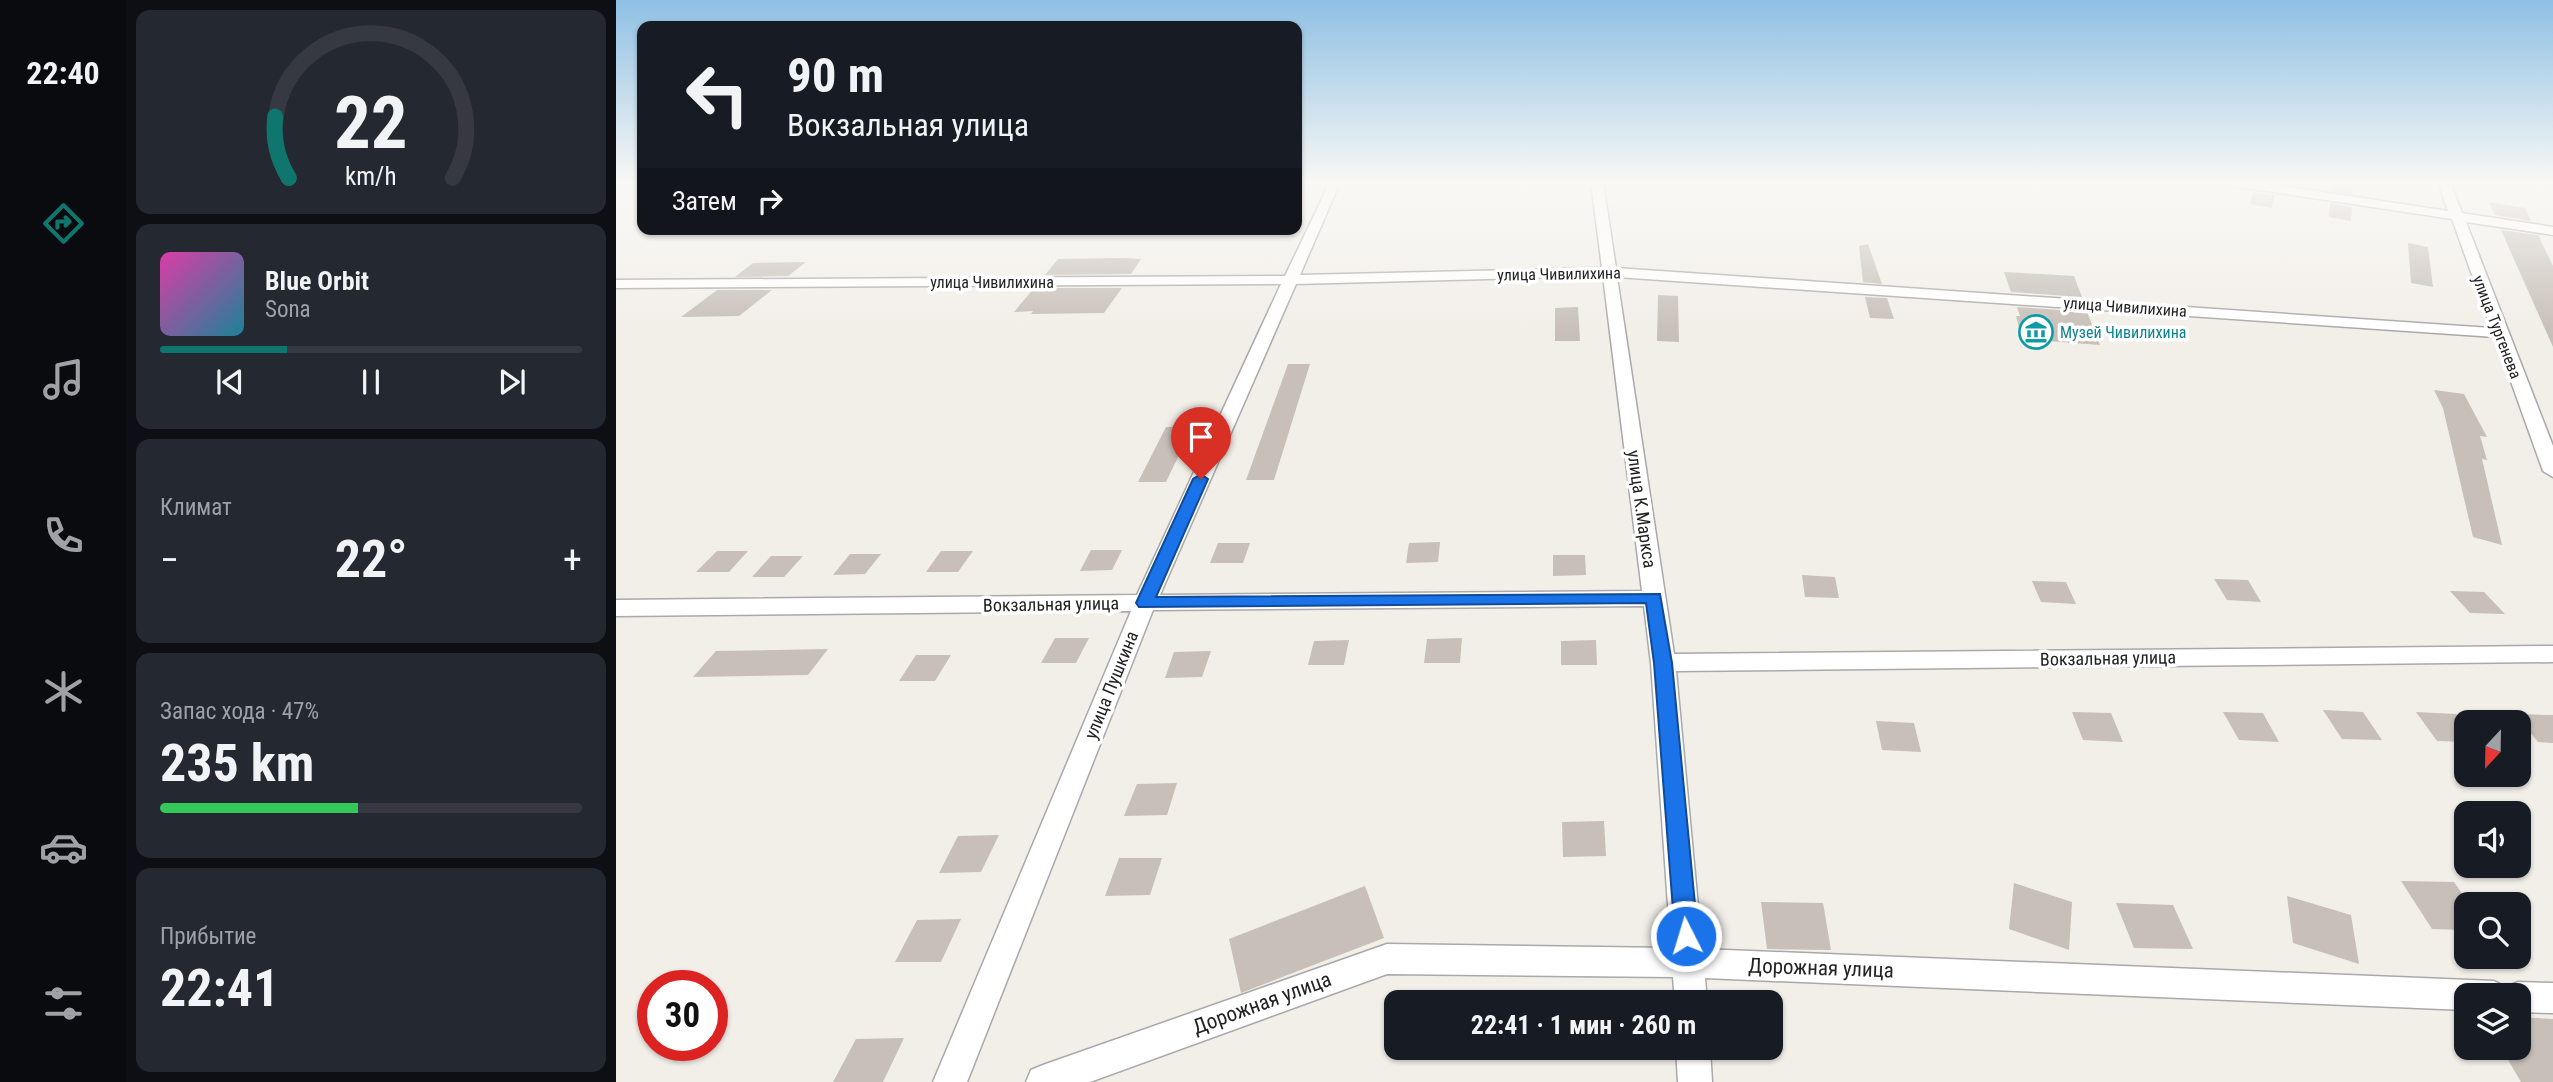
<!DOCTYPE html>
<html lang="ru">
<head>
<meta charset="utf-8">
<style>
	body { margin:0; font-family:"Roboto Condensed",sans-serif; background:#242831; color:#f1f3f6; height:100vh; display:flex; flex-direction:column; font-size:26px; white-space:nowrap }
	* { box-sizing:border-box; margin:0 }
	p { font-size:23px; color:#9ea1a6 }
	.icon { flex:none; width:38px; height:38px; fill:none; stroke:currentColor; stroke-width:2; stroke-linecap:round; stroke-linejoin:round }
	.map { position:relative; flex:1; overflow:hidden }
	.drawer { display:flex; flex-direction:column; gap:10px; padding:10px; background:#0d0f14; width:490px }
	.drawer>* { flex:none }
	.top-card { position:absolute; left:21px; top:21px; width:665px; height:214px; border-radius:14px; box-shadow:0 2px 5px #0004; background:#171b24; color:#f1f3f6; overflow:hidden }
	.needle { width:46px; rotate:202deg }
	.tools { position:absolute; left:1838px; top:710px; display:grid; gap:14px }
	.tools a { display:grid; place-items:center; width:77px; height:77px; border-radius:14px; background:#171b24; box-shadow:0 2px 5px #0004; font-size:35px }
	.speed { position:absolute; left:21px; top:970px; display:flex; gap:14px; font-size:35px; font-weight:700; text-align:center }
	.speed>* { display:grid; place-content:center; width:91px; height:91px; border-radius:50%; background:#171b24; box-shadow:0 2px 5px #0004; line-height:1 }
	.speed .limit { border:10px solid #d22; background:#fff; color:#111 }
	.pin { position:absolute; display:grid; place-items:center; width:60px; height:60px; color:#fff; margin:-72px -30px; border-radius:50% 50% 50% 0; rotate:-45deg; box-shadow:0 0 7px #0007 }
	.pin .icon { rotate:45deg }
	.me { position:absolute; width:77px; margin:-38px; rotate:355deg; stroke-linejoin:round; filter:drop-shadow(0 0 5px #0008) }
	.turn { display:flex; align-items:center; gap:24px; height:147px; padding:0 35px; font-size:32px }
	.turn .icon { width:91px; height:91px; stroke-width:2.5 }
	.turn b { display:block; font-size:49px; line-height:60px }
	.then { display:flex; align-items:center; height:66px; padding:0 35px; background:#0003; gap:14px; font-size:26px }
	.big { font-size:52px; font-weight:700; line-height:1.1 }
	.drawer .tile { flex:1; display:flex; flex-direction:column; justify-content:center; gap:10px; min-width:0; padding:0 24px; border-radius:14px; background:#242831 }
	.drawer .dial { align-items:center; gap:0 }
	.dial svg { height:182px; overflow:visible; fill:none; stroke:#363941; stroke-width:7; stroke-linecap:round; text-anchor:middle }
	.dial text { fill:#f1f3f6; stroke:none }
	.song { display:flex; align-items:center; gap:21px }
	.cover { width:84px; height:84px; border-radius:10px; background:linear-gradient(135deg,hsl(320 70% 55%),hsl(190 70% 35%)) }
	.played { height:7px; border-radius:4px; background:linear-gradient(90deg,#0f766e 30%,#363941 30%) }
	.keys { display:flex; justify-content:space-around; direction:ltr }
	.heat { display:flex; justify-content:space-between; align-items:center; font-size:38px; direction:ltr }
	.charge { height:10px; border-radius:5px; background:linear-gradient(90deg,#34c759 47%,#363941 0) }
	.trip { position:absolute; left:768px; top:990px; width:399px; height:70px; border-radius:14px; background:#171b24; box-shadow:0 2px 5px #0004; font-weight:700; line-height:70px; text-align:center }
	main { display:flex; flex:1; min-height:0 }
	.dock { display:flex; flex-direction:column; width:126px; justify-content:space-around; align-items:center; background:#090b0e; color:#9ea1a6 }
	.dock .icon { width:49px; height:49px }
	.dock .current { color:#0f766e }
	.dock b { font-size:32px; color:#f1f3f6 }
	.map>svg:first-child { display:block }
	.building { fill:#c7bfb8 }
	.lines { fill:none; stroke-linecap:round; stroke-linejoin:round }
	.minor-casing { stroke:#a9a9a9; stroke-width:3 }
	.minor { fill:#fff; fill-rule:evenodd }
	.route { fill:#1a73e8; stroke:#114b97; stroke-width:2 }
	.labels { text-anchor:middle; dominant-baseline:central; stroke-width:7; stroke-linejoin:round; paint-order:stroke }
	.far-street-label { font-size:16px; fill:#222; stroke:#fff }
	.far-culture-label { font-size:16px; fill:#0d838f; stroke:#fff; text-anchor:start }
	.street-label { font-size:18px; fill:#222; stroke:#fff }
	.near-street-label { font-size:21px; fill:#222; stroke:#fff }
</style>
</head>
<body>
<main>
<nav class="dock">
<b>22:40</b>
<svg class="icon current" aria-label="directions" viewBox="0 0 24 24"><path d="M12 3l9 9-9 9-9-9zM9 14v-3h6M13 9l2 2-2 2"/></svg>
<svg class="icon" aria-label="music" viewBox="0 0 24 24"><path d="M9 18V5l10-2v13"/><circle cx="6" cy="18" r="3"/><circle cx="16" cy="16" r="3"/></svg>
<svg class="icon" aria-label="phone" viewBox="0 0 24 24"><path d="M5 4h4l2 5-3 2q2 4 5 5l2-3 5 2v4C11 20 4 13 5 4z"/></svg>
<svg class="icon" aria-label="climate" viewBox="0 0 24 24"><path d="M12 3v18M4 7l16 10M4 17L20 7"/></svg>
<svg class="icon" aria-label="car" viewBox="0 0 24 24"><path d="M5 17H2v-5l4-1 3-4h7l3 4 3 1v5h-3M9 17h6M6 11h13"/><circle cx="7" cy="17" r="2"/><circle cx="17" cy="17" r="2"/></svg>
<svg class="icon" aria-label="filters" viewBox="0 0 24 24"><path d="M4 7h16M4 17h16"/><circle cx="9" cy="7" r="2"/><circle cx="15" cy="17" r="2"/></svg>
</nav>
<section class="drawer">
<div class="tile dial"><svg viewBox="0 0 100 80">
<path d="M14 69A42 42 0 1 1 86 69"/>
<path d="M14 69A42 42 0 0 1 8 42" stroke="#0f766e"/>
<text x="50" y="56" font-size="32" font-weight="700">22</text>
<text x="50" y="72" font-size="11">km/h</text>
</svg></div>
<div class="tile">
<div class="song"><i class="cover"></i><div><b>Blue Orbit</b><p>Sona</p></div></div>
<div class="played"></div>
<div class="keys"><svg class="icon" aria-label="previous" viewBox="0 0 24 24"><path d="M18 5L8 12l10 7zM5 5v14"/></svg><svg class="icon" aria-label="pause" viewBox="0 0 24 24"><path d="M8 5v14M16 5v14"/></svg><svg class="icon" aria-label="next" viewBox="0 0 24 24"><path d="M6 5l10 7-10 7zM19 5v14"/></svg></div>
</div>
<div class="tile"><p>Климат</p>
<div class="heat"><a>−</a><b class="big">22°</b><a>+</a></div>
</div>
<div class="tile"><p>Запас хода · 47%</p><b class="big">235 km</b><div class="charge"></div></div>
<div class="tile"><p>Прибытие</p><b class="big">22:41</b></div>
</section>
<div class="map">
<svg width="1937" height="1082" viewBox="0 0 1937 1082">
	<rect width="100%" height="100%" fill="#f2efe9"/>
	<path class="building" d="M1715 182H1736V194L1715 191Z
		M1637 192 1658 195 1656 208 1634 204Z
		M1873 202 1909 208 1915 221 1879 215Z
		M1714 203 1736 207 1735 221 1713 217Z
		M1885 230 1922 235 1937 266V347Z
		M1792 243 1812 247 1817 287 1795 283Z
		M1252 244 1266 284 1247 282 1243 246Z
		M442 259 509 258 525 259 515 274 429 275Z
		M190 262 172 276 119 277 137 263Z
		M1388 272 1458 276 1466 297 1395 292Z
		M418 288H506L488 313 415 314 417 311 398 312Z
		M101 290H156L123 316 65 317Z
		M1042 295 1062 296 1063 342 1041 341Z
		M1249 297 1271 298 1278 319 1254 318Z
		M962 307 964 341H939V308Z
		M1401 307 1471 312 1484 345 1406 339 1400 316H1404Z
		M672 364H694L658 480H630Z
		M1818 390 1848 394 1871 437 1864 436 1871 460 1866 459 1886 545 1857 537 1827 408Z
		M577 426 550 482H522L550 427Z
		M824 542 822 562 790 563 793 543Z
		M602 543H634L627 563H594Z
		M475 550H506L496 570 464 571Z
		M101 551H132L113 572H80Z
		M325 551H357L342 572H310Z
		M234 554H265L249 574 217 575Z
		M937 555H969L970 575 937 576Z
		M155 556H187L168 577H136Z
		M1186 575 1219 577 1223 598 1189 597Z
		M1598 579 1632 580 1645 602 1611 600Z
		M1416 581 1450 582 1460 604 1425 602Z
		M1834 591 1868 592 1889 614 1854 613Z
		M439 638H473L460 663H425Z
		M846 638 844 663H808L811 639Z
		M733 640 728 665H692L698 641Z
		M980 640 981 665H945V641Z
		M212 649 192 675 77 677 100 651Z
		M595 651 586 677 549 678 558 652Z
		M300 655H335L319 681H283Z
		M1707 710 1747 712 1766 740 1726 739Z
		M1456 712 1495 713 1507 742 1467 740Z
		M1607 712 1647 713 1663 742 1623 740Z
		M1800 712 1840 714 1850 727V742L1821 741Z
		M1899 714 1937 715V743L1922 742Z
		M1260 721 1298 723 1305 752 1266 750Z
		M561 783 551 815 508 816 521 784Z
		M988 821 990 856 947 857 946 822Z
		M383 835 365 872 323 873 342 836Z
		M503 858H546L534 895 489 896Z
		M1785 881 1838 882 1850 899V930L1816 929Z
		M1398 883 1456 902 1453 950 1393 929Z
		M749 886 768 938 625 993 613 939Z
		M1671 896 1735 915 1743 964 1677 943Z
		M1145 902 1207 903 1215 950 1151 949Z
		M1500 903 1557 905 1577 949 1518 948Z
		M345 919 325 962H279L301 920Z
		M1902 1017 1937 1019V1082H1905L1885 1048H1902Z
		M288 1038 267 1082H217L240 1039Z"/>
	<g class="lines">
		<g class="minor-casing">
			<path id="minor" d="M714 182H729L722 187 684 275 986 268 975 182H987L1000 268 1875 328 1836 219 1617 186 1611 182H1640L1832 211 1822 182H1834L1846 213 1937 227V235L1850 222 1937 446V477L1927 471 1879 337 1001 277 1058 654 1937 646V662L1060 671 1086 949 1878 981 1890 987 1902 982 1937 983V1013L1902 1012V996H1850V1010L1089 978 1091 1003H1059L1057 977 771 974 474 1082H410L415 1070 427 1065 771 944 1055 948 1035 663 1028 606 537 610 351 1082H317L515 611 0 616V600L521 595 665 284 0 288V280L669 276ZM987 276 1026 591 544 595 680 284Z
				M1060 1048H1094L1096 1082H1062Z"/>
		</g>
		<use href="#minor" class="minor"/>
	</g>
	<linearGradient id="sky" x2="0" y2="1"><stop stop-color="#8fc0e4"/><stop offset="0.55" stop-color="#f9f8f5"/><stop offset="1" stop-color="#f9f8f5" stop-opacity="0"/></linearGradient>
	<rect width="1937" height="333" fill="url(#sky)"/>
	<path class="route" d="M585 474 592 479 540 597 1044 594 1056 663 1082 936 1079 943 1070 946 1062 943 1059 936 1038 663 1030 603 523 607 520 603 577 479Z"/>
	<defs>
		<g id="museum-ring" transform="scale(1.75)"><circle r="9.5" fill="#fff" stroke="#0f9aa8" stroke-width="1.5"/><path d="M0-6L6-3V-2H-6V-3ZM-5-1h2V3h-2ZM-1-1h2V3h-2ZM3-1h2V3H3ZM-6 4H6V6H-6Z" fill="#0f9aa8"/></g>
	</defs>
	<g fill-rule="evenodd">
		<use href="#museum-ring" x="1420" y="332"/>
	</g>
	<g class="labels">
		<g class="far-street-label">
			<text transform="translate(943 274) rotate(-1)">улица Чивилихина</text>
			<text x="376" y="282">улица Чивилихина</text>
			<text transform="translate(1509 307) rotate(4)">улица Чивилихина</text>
			<text transform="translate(1881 327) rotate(69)">улица Тургенева</text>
		</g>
		<g class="far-culture-label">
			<text x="1444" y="332">Музей Чивилихина</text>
		</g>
		<g class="street-label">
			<text transform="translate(1026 509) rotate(82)">улица К.Маркса</text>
			<text transform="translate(435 604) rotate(-1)">Вокзальная улица</text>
			<text transform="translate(1492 658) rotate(-1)">Вокзальная улица</text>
			<text transform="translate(495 685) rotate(-68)">улица Пушкина</text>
		</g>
		<g class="near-street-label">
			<text transform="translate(1205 968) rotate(2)">Дорожная улица</text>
			<text transform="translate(646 1003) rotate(-20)">Дорожная улица</text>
		</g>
	</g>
</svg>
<div class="tools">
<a><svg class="needle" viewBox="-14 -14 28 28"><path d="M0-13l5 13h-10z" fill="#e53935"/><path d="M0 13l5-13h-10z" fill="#9ea1a6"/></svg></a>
<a><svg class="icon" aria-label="sound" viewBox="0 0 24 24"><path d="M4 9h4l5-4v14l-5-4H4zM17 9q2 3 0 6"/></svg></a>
<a><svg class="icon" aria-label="search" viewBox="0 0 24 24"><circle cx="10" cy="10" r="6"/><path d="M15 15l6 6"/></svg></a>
<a><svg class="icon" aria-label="layers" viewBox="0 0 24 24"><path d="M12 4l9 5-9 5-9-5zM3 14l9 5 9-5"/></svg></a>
</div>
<div class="speed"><div class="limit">30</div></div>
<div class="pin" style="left:585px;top:479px;background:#d93025"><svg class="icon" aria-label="arrive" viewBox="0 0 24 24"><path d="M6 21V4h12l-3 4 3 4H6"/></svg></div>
<svg class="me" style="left:1070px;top:936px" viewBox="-20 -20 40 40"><circle r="17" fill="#1a73e8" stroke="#fff" stroke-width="3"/><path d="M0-11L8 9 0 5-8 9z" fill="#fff"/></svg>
<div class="trip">22:41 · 1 мин · 260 m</div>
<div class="top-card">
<div class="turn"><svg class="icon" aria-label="left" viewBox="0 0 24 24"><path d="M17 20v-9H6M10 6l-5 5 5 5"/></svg><div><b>90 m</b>Вокзальная улица</div></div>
<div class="then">Затем<svg class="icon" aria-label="right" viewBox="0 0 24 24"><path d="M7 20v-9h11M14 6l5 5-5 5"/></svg></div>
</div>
</div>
</main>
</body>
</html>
